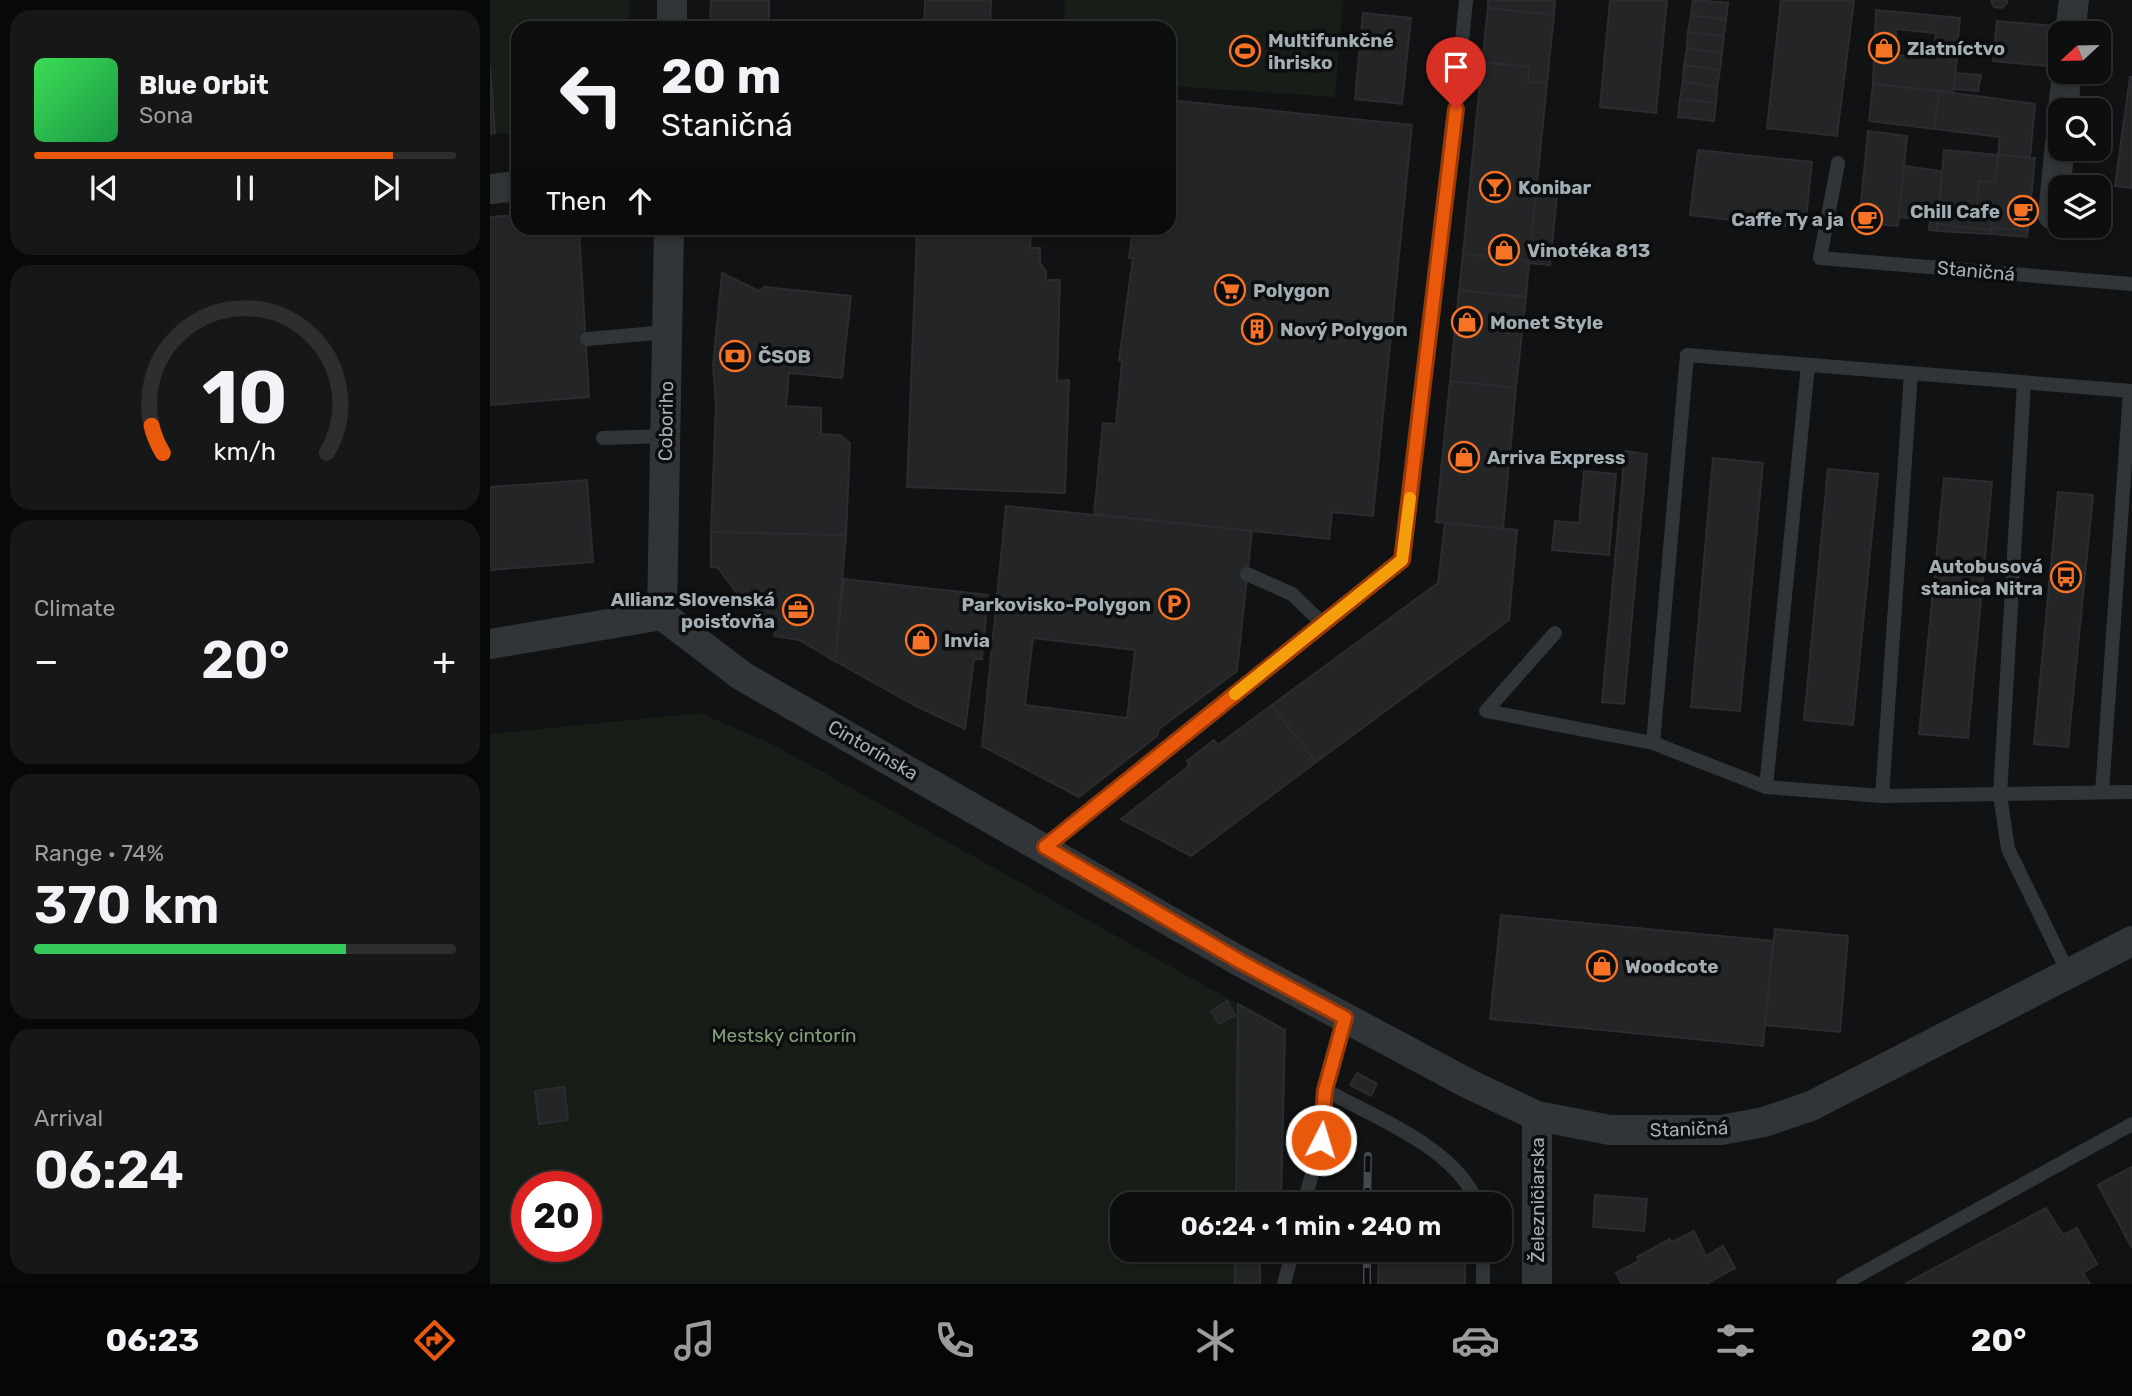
<!DOCTYPE html>
<html lang="en">
<head>
<meta charset="utf-8">
<style>
	body { margin:0; font-family:Rubik,sans-serif; background:#161717; color:#f1f3f6; height:100vh; display:flex; flex-direction:column; font-size:26px; white-space:nowrap }
	* { box-sizing:border-box; margin:0 }
	p { font-size:23px; color:#9a9c9e }
	.icon { flex:none; width:38px; height:38px; fill:none; stroke:currentColor; stroke-width:2; stroke-linecap:round; stroke-linejoin:round }
	.map { position:relative; flex:1; overflow:hidden }
	.sheet { display:flex; flex-direction:column; gap:10px; padding:10px; background:#070808; width:490px }
	.sheet>* { flex:none }
	.banner { position:absolute; left:21px; top:21px; width:665px; height:214px; border-radius:21px; box-shadow:0 4px 10px #0003,0 0 0 2px #2d2e2e; background:#0d0e0e; color:#f1f3f6; overflow:hidden }
	.needle { width:46px; rotate:248deg }
	.tools { position:absolute; left:1558px; top:21px; display:grid; gap:14px }
	.tools a { display:grid; place-items:center; width:63px; height:63px; border-radius:14px; background:#0d0e0e; box-shadow:0 4px 10px #0003,0 0 0 2px #2d2e2e; font-size:35px }
	.speed { position:absolute; left:21px; top:1171px; display:flex; gap:14px; font-size:35px; font-weight:700; text-align:center }
	.speed>* { display:grid; place-content:center; width:91px; height:91px; border-radius:50%; background:#0d0e0e; box-shadow:0 4px 10px #0003,0 0 0 2px #2d2e2e; line-height:1 }
	.speed .limit { border:10px solid #d22; background:#fff; color:#111 }
	.pin { position:absolute; display:grid; place-items:center; width:60px; height:60px; color:#fff; margin:-72px -30px; border-radius:50% 50% 50% 0; rotate:-45deg; box-shadow:0 0 7px #0007 }
	.pin .icon { rotate:45deg }
	.me { position:absolute; width:77px; margin:-38px; rotate:5deg; stroke-linejoin:round; filter:drop-shadow(0 0 5px #0008) }
	.turn { display:flex; align-items:center; gap:24px; height:147px; padding:0 35px; font-size:32px }
	.turn .icon { width:91px; height:91px; stroke-width:2.5 }
	.turn b { display:block; font-size:49px; line-height:60px }
	.then { display:flex; align-items:center; height:66px; padding:0 35px; background:#0003; gap:14px; font-size:26px }
	.big { font-size:52px; font-weight:600; line-height:1.1 }
	.sheet .tile { flex:1; display:flex; flex-direction:column; justify-content:center; gap:10px; min-width:0; padding:0 24px; border-radius:21px; background:#161717 }
	.sheet .dial { align-items:center; gap:0 }
	.dial svg { height:182px; overflow:visible; fill:none; stroke:#2d2e2e; stroke-width:7; stroke-linecap:round; text-anchor:middle }
	.dial text { fill:#f1f3f6; stroke:none }
	.song { display:flex; align-items:center; gap:21px }
	.cover { width:84px; height:84px; border-radius:10px; background:linear-gradient(135deg,hsl(130 70% 55%),hsl(140 70% 35%)) }
	.played { height:7px; border-radius:4px; background:linear-gradient(90deg,#ea580c 85%,#2d2e2e 85%) }
	.keys { display:flex; justify-content:space-around; direction:ltr }
	.heat { display:flex; justify-content:space-between; align-items:center; font-size:38px; direction:ltr }
	.charge { height:10px; border-radius:5px; background:linear-gradient(90deg,#34c759 74%,#2d2e2e 0) }
	.trip { position:absolute; left:620px; top:1192px; width:402px; height:70px; border-radius:21px; background:#0d0e0e; box-shadow:0 4px 10px #0003,0 0 0 2px #2d2e2e; font-weight:600; line-height:70px; text-align:center }
	.dock { display:flex; height:112px; justify-content:space-around; align-items:center; background:#050606; color:#9a9c9e }
	.dock .icon { width:49px; height:49px }
	.dock .on { color:#ea580c }
	.dock b { font-size:32px; color:#f1f3f6 }
	main { display:flex; flex:1; min-height:0 }
	.map>svg:first-child { display:block }
	.green { fill:#181e17; fill-rule:evenodd }
	.building { fill:#242527; stroke:#2b2c2f; stroke-width:2; fill-rule:evenodd }
	.lines { fill:none; stroke-linecap:round; stroke-linejoin:round }
	.lane { stroke:#323538; stroke-width:14 }
	.street { stroke:#323538; stroke-width:30 }
	.rail-casing { stroke:#45494d; stroke-width:8 }
	.rail { stroke:#0c0d0e; stroke-width:5; stroke-dasharray:16; stroke-linecap:butt }
	.route-casing { stroke:#983908; stroke-width:18 }
	.route { stroke:#ea580c; stroke-width:12 }
	.slow { stroke:#f59e0b; stroke-width:12 }
	.labels { text-anchor:middle; dominant-baseline:central; stroke-width:7; stroke-linejoin:round; paint-order:stroke }
	.poi-label { font-size:19px; font-weight:bold; fill:#a2adb4; stroke:#0c0d0e; text-anchor:start }
	.street-label { font-size:19px; fill:#a2adb4; stroke:#0c0d0e }
	.park-label { font-size:19px; fill:#82a078; stroke:#0c0d0e }
</style>
</head>
<body>
<main>
<section class="sheet">
<div class="tile">
<div class="song"><i class="cover"></i><div><b>Blue Orbit</b><p>Sona</p></div></div>
<div class="played"></div>
<div class="keys"><svg class="icon" aria-label="previous" viewBox="0 0 24 24"><path d="M18 5L8 12l10 7zM5 5v14"/></svg><svg class="icon" aria-label="pause" viewBox="0 0 24 24"><path d="M8 5v14M16 5v14"/></svg><svg class="icon" aria-label="next" viewBox="0 0 24 24"><path d="M6 5l10 7-10 7zM19 5v14"/></svg></div>
</div>
<div class="tile dial"><svg viewBox="0 0 100 80">
<path d="M14 69A42 42 0 1 1 86 69"/>
<path d="M14 69A42 42 0 0 1 9 57" stroke="#ea580c"/>
<text x="50" y="56" font-size="32" font-weight="700">10</text>
<text x="50" y="72" font-size="11">km/h</text>
</svg></div>
<div class="tile"><p>Climate</p>
<div class="heat"><a>−</a><b class="big">20°</b><a>+</a></div>
</div>
<div class="tile"><p>Range · 74%</p><b class="big">370 km</b><div class="charge"></div></div>
<div class="tile"><p>Arrival</p><b class="big">06:24</b></div>
</section>
<div class="map">
<svg width="1642" height="1284" viewBox="0 0 1642 1284">
	<rect width="100%" height="100%" fill="#111213"/>
	<path class="green" d="M0 0H139V28H28V134L5 133 0 66Z
		M575 0H853L845 97 679 86V28H574Z
		M210 713 286 746 748 1004 746 1204H632V1250H745V1284H0V734ZM37 1186H96V1246H37Z"/>
	<path class="building" d="M221 0H279V28H220Z
		M435 0H501L500 28H434Z
		M998 0H1065L1064 15 998 8Z
		M1120 0H1177L1166 113 1110 107Z
		M1203 0 1238 3 1236 20 1201 15Z
		M1291 0H1364L1347 136 1277 128Z
		M1501 0H1517V3L1512 8 1504 7Z
		M998 8 1064 15 1057 83 1038 82 1039 67 992 62Z
		M1386 10 1470 18 1467 46 1445 44 1446 33 1406 29V55L1467 59 1463 93 1383 84Z
		M873 13 921 18 912 104 865 99Z
		M1201 15 1236 20 1234 36 1198 32Z
		M1507 21 1563 26 1559 66 1503 61Z
		M1198 32 1234 36 1232 53 1197 48Z
		M1197 48 1232 53 1230 70 1194 65Z
		M992 62 1039 67 1038 82 1057 83 1039 263H1035L1036 260 973 254Z
		M1194 65 1230 70 1227 87 1193 81Z
		M0 66 5 133 0 134Z
		M1465 73 1491 75 1488 91 1463 89Z
		M1640 77H1642V188L1625 186Z
		M1193 81 1227 87 1226 103 1190 99Z
		M1383 84 1449 91 1444 129 1379 121Z
		M1449 91 1545 104 1540 157 1508 155 1510 137 1444 129Z
		M1190 99 1226 103 1224 121 1188 117Z
		M679 100 922 125 883 516 842 512 839 539 604 514 613 423 626 424 632 361 629 360 643 258H639L643 228H679Z
		M1378 131 1417 136 1408 226 1369 223Z
		M1208 150 1322 162 1315 228 1200 215Z
		M1454 150 1508 155 1505 182 1489 181 1486 218 1502 220 1501 230 1447 224Z
		M1508 155 1545 158 1538 230 1501 228 1502 220 1486 218 1489 181 1505 182Z
		M1414 166 1452 171 1447 231 1439 230 1440 221 1409 217Z
		M1046 194 1067 196 1060 265 1039 263Z
		M28 215V228H89L99 397 0 405V217Z
		M1447 224 1501 230V234L1447 231Z
		M405 228H541L540 248H550V263L556 271V280H570L567 381 579 380 575 493 417 487 427 231Z
		M1505 228 1538 230 1537 237 1501 234Z
		M973 254 1036 260 1035 263H1039L1036 297 969 290Z
		M232 273 269 291 275 287 361 296 352 378 299 373 296 406 331 408V434L350 435 360 443 356 535 221 532 226 404 223 366Z
		M969 290 1036 297 1026 388 960 381Z
		M960 381 1026 388 1013 529 946 522Z
		M1135 451 1157 454 1134 704 1112 702Z
		M1223 458 1273 463 1250 711 1201 707Z
		M1338 469 1388 474 1363 725 1314 720Z
		M1094 471 1126 474 1119 555 1062 550 1065 521 1089 523Z
		M1454 478 1502 482 1478 738 1429 734Z
		M97 480 103 562 0 570V487Z
		M1568 492 1603 495 1578 747 1544 744Z
		M516 506 762 531 747 671 669 729 667 736 589 797 492 746ZM543 638 645 650 637 718 535 705Z
		M955 523 1027 530 1019 620 826 762 782 705 948 583Z
		M221 532 356 535 345 661 309 640 284 636 286 628 246 592 228 568 221 567Z
		M354 579 498 595 492 659H484L475 729 426 706 345 661Z
		M782 705 826 762 701 856 631 819 699 766 697 761 724 740 728 745Z
		M1011 915 1283 941 1273 1046 1000 1019Z
		M1285 929 1358 936 1350 1032 1275 1025Z
		M737 1001 745 1015 729 1024 721 1011Z
		M748 1004 795 1030 791 1204H746Z
		M867 1073 887 1084 881 1096 860 1085Z
		M74 1087 78 1120 49 1124 45 1091Z
		M1642 1167V1248L1608 1185Z
		M1105 1195 1157 1199 1154 1231 1103 1227Z
		M1556 1208 1573 1235 1587 1228 1607 1264 1593 1273 1600 1284H1415Z
		M1204 1231 1216 1256 1233 1246 1245 1268 1216 1284H1132L1126 1273 1149 1261 1147 1257 1180 1239 1182 1242Z
		M745 1250H771L770 1260H745Z
		M889 1250H975V1284H888Z
		M745 1260H770V1284H745Z"/>
	<g class="lines">
		<path class="lane" d="M1348 163 1330 258 1642 284
			M97 339 178 332
			M1534 383 1510 795 1518 849 1579 974
			M113 438 176 436
			M757 574 802 594 832 623
			M1065 633 996 711 1163 743 1276 787 1392 796 1642 792
			M1163 743 1197 355 1642 391
			M1276 787 1318 365
			M1612 792 1640 391
			M1392 796 1421 373
			M555 847 912 560 963 136 976 0
			M835 1090C886 1118 965 1147 988 1204
			M814 1204 831 1140 835 1090 855 1018
			M794 1284 803 1250
			M993 1284V1250
			M1353 1284 1642 1124"/>
		<path class="street" d="M182 28V0
			M1580 33 1584 0
			M1573 110 1577 72
			M0 189 28 186
			M1563 215 1570 143
			M172 615 179 228
			M0 644 172 615 252 676 751 962 977 1083 1047 1116 1120 1130H1231L1274 1122 1321 1106 1642 941
			M1047 1284V1116"/>
		<g class="rail-casing">
			<path id="rail" d="M877 1204 878 1156
				M877 1284V1250"/>
		</g>
		<use href="#rail" class="rail"/>
	</g>
	<g class="lines">
		<g class="route-casing">
			<path id="route" d="M831 1140 835 1090 855 1018 751 962 555 847 912 560 966 109"/>
		</g>
		<use href="#route" class="route"/>
		<path class="slow" d="M745 694 912 560 920 498"/>
	</g>
	<defs>
		<g id="shop-ring" transform="scale(1.575)"><circle r="9.5" fill="#0c0d0e" stroke="#f67225" stroke-width="1.5"/><path d="M-5-2.5h2.3a2.7 3.5 0 0 1 5.4 0H5L5.5 6h-11ZM-1.5-2.5h3a1.5 2.3 0 0 0-3 0Z" fill="#f67225"/></g>
		<g id="stadium-ring" transform="scale(1.575)"><circle r="9.5" fill="#0c0d0e" stroke="#f67225" stroke-width="1.5"/><path d="M0-5a6.5 5 0 1 0 0 10a6.5 5 0 1 0 0-10ZM-3.5-1.8h7v3.6h-7Z" fill="#f67225"/></g>
		<g id="bar-ring" transform="scale(1.575)"><circle r="9.5" fill="#0c0d0e" stroke="#f67225" stroke-width="1.5"/><path d="M-6-5H6L.8 .8V4.5H3.5V6h-7V4.5H-.8V.8Z" fill="#f67225"/></g>
		<g id="cafe-ring" transform="scale(1.575)"><circle r="9.5" fill="#0c0d0e" stroke="#f67225" stroke-width="1.5"/><path d="M-5.5-4.5H6V0H3Q3 3.5 0 3.5H-2.5Q-5.5 3.5-5.5 0ZM3-3.2v2h1.7v-2ZM-6 4.5H4V6H-6Z" fill="#f67225"/></g>
		<g id="supermarket-ring" transform="scale(1.575)"><circle r="9.5" fill="#0c0d0e" stroke="#f67225" stroke-width="1.5"/><path d="M-6-5.5h2.5l.6 2H6L4.5 2H-2.5L-4.4-4H-6ZM-1.5 3.2a1.3 1.3 0 1 0 .1 0ZM3 3.2a1.3 1.3 0 1 0 .1 0Z" fill="#f67225"/></g>
		<g id="building-ring" transform="scale(1.575)"><circle r="9.5" fill="#0c0d0e" stroke="#f67225" stroke-width="1.5"/><path d="M-4-6H4V6H1V3H-1V6H-4ZM-2.5-4.3h1.7v1.8h-1.7ZM.8-4.3h1.7v1.8H.8ZM-2.5-1h1.7V.8h-1.7ZM.8-1h1.7V.8H.8Z" fill="#f67225"/></g>
		<g id="bank-ring" transform="scale(1.575)"><circle r="9.5" fill="#0c0d0e" stroke="#f67225" stroke-width="1.5"/><path d="M-6-4H6V4H-6ZM0-2.3a2.3 2.3 0 1 0 0 4.6a2.3 2.3 0 1 0 0-4.6Z" fill="#f67225"/></g>
		<g id="bus-ring" transform="scale(1.575)"><circle r="9.5" fill="#0c0d0e" stroke="#f67225" stroke-width="1.5"/><path d="M-5-6H5V4H4V6H2V4H-2V6H-4V4H-5ZM-3.5-4V0h7V-4ZM-3.5 1.2v1.5H-2V1.2ZM2 1.2v1.5H3.5V1.2Z" fill="#f67225"/></g>
		<g id="parking-ring" transform="scale(1.575)"><circle r="9.5" fill="#0c0d0e" stroke="#f67225" stroke-width="1.5"/><path d="M-3.5-5.5H1a3.5 3.5 0 0 1 0 7H-1V5.5H-3.5ZM-1-3.4V-.6H.8a1.4 1.4 0 0 0 0-2.8Z" fill="#f67225"/></g>
		<g id="office-ring" transform="scale(1.575)"><circle r="9.5" fill="#0c0d0e" stroke="#f67225" stroke-width="1.5"/><path d="M-6-3h4V-5.5h4V-3h4V5H-6ZM-1-4.5V-3h2v-1.5ZM-6 0V1H6V0Z" fill="#f67225"/></g>
	</defs>
	<g fill-rule="evenodd">
		<use href="#shop-ring" x="1394" y="48"/>
		<use href="#stadium-ring" x="755" y="51"/>
		<use href="#bar-ring" x="1005" y="187"/>
		<use href="#cafe-ring" x="1533" y="211"/>
		<use href="#cafe-ring" x="1377" y="219"/>
		<use href="#shop-ring" x="1014" y="250"/>
		<use href="#supermarket-ring" x="740" y="290"/>
		<use href="#shop-ring" x="977" y="322"/>
		<use href="#building-ring" x="767" y="329"/>
		<use href="#bank-ring" x="245" y="356"/>
		<use href="#shop-ring" x="974" y="457"/>
		<use href="#bus-ring" x="1576" y="577"/>
		<use href="#parking-ring" x="684" y="604"/>
		<use href="#office-ring" x="308" y="610"/>
		<use href="#shop-ring" x="431" y="640"/>
		<use href="#shop-ring" x="1112" y="966"/>
	</g>
	<g class="labels">
		<g class="poi-label">
			<text x="778" y="40">Multifunkčné<tspan x="778" dy="22">ihrisko</tspan></text>
			<text x="1417" y="48">Zlatníctvo</text>
			<text x="1028" y="187">Konibar</text>
			<text x="1510" y="211" text-anchor="end">Chill Cafe</text>
			<text x="1354" y="219" text-anchor="end">Caffe Ty a ja</text>
			<text x="1037" y="250">Vinotéka 813</text>
			<text x="763" y="290">Polygon</text>
			<text x="1000" y="322">Monet Style</text>
			<text x="790" y="329">Nový Polygon</text>
			<text x="268" y="356">ČSOB</text>
			<text x="997" y="457">Arriva Express</text>
			<text x="1553" y="566" text-anchor="end">Autobusová<tspan x="1553" dy="22">stanica Nitra</tspan></text>
			<text x="285" y="599" text-anchor="end">Allianz Slovenská<tspan x="285" dy="22">poisťovňa</tspan></text>
			<text x="661" y="604" text-anchor="end">Parkovisko-Polygon</text>
			<text x="454" y="640">Invia</text>
			<text x="1135" y="966">Woodcote</text>
		</g>
		<g class="street-label">
			<text transform="translate(1486 271) rotate(5)">Staničná</text>
			<text transform="translate(176 421) rotate(-89)">Coboriho</text>
			<text transform="translate(383 750) rotate(30)">Cintorínska</text>
			<text transform="translate(1199 1129) rotate(-2)">Staničná</text>
			<text transform="translate(1047 1200) rotate(-90)">Železničiarska</text>
		</g>
		<g class="park-label">
			<text x="294" y="1035">Mestský cintorín</text>
		</g>
	</g>
</svg>
<div class="tools">
<a><svg class="needle" viewBox="-14 -14 28 28"><path d="M0-13l5 13h-10z" fill="#e53935"/><path d="M0 13l5-13h-10z" fill="#9a9c9e"/></svg></a>
<a><svg class="icon" aria-label="search" viewBox="0 0 24 24"><circle cx="10" cy="10" r="6"/><path d="M15 15l6 6"/></svg></a>
<a><svg class="icon" aria-label="layers" viewBox="0 0 24 24"><path d="M12 4l9 5-9 5-9-5zM3 14l9 5 9-5"/></svg></a>
</div>
<div class="speed"><div class="limit">20</div></div>
<div class="pin" style="left:966px;top:109px;background:#d93025"><svg class="icon" aria-label="arrive" viewBox="0 0 24 24"><path d="M6 21V4h12l-3 4 3 4H6"/></svg></div>
<svg class="me" style="left:831px;top:1140px" viewBox="-20 -20 40 40"><circle r="17" fill="#ea580c" stroke="#fff" stroke-width="3"/><path d="M0-11L8 9 0 5-8 9z" fill="#fff"/></svg>
<div class="trip">06:24 · 1 min · 240 m</div>
<div class="banner">
<div class="turn"><svg class="icon" aria-label="left" viewBox="0 0 24 24"><path d="M17 20v-9H6M10 6l-5 5 5 5"/></svg><div><b>20 m</b>Staničná</div></div>
<div class="then">Then<svg class="icon" aria-label="ahead" viewBox="0 0 24 24"><path d="M12 20V5M6 11l6-6 6 6"/></svg></div>
</div>
</div>
</main>
<nav class="dock">
<b>06:23</b>
<svg class="icon on" aria-label="directions" viewBox="0 0 24 24"><path d="M12 3l9 9-9 9-9-9zM9 14v-3h6M13 9l2 2-2 2"/></svg>
<svg class="icon" aria-label="music" viewBox="0 0 24 24"><path d="M9 18V5l10-2v13"/><circle cx="6" cy="18" r="3"/><circle cx="16" cy="16" r="3"/></svg>
<svg class="icon" aria-label="phone" viewBox="0 0 24 24"><path d="M5 4h4l2 5-3 2q2 4 5 5l2-3 5 2v4C11 20 4 13 5 4z"/></svg>
<svg class="icon" aria-label="climate" viewBox="0 0 24 24"><path d="M12 3v18M4 7l16 10M4 17L20 7"/></svg>
<svg class="icon" aria-label="car" viewBox="0 0 24 24"><path d="M5 17H2v-5l4-1 3-4h7l3 4 3 1v5h-3M9 17h6M6 11h13"/><circle cx="7" cy="17" r="2"/><circle cx="17" cy="17" r="2"/></svg>
<svg class="icon" aria-label="filters" viewBox="0 0 24 24"><path d="M4 7h16M4 17h16"/><circle cx="9" cy="7" r="2"/><circle cx="15" cy="17" r="2"/></svg>
<b>20°</b>
</nav>
</body>
</html>
